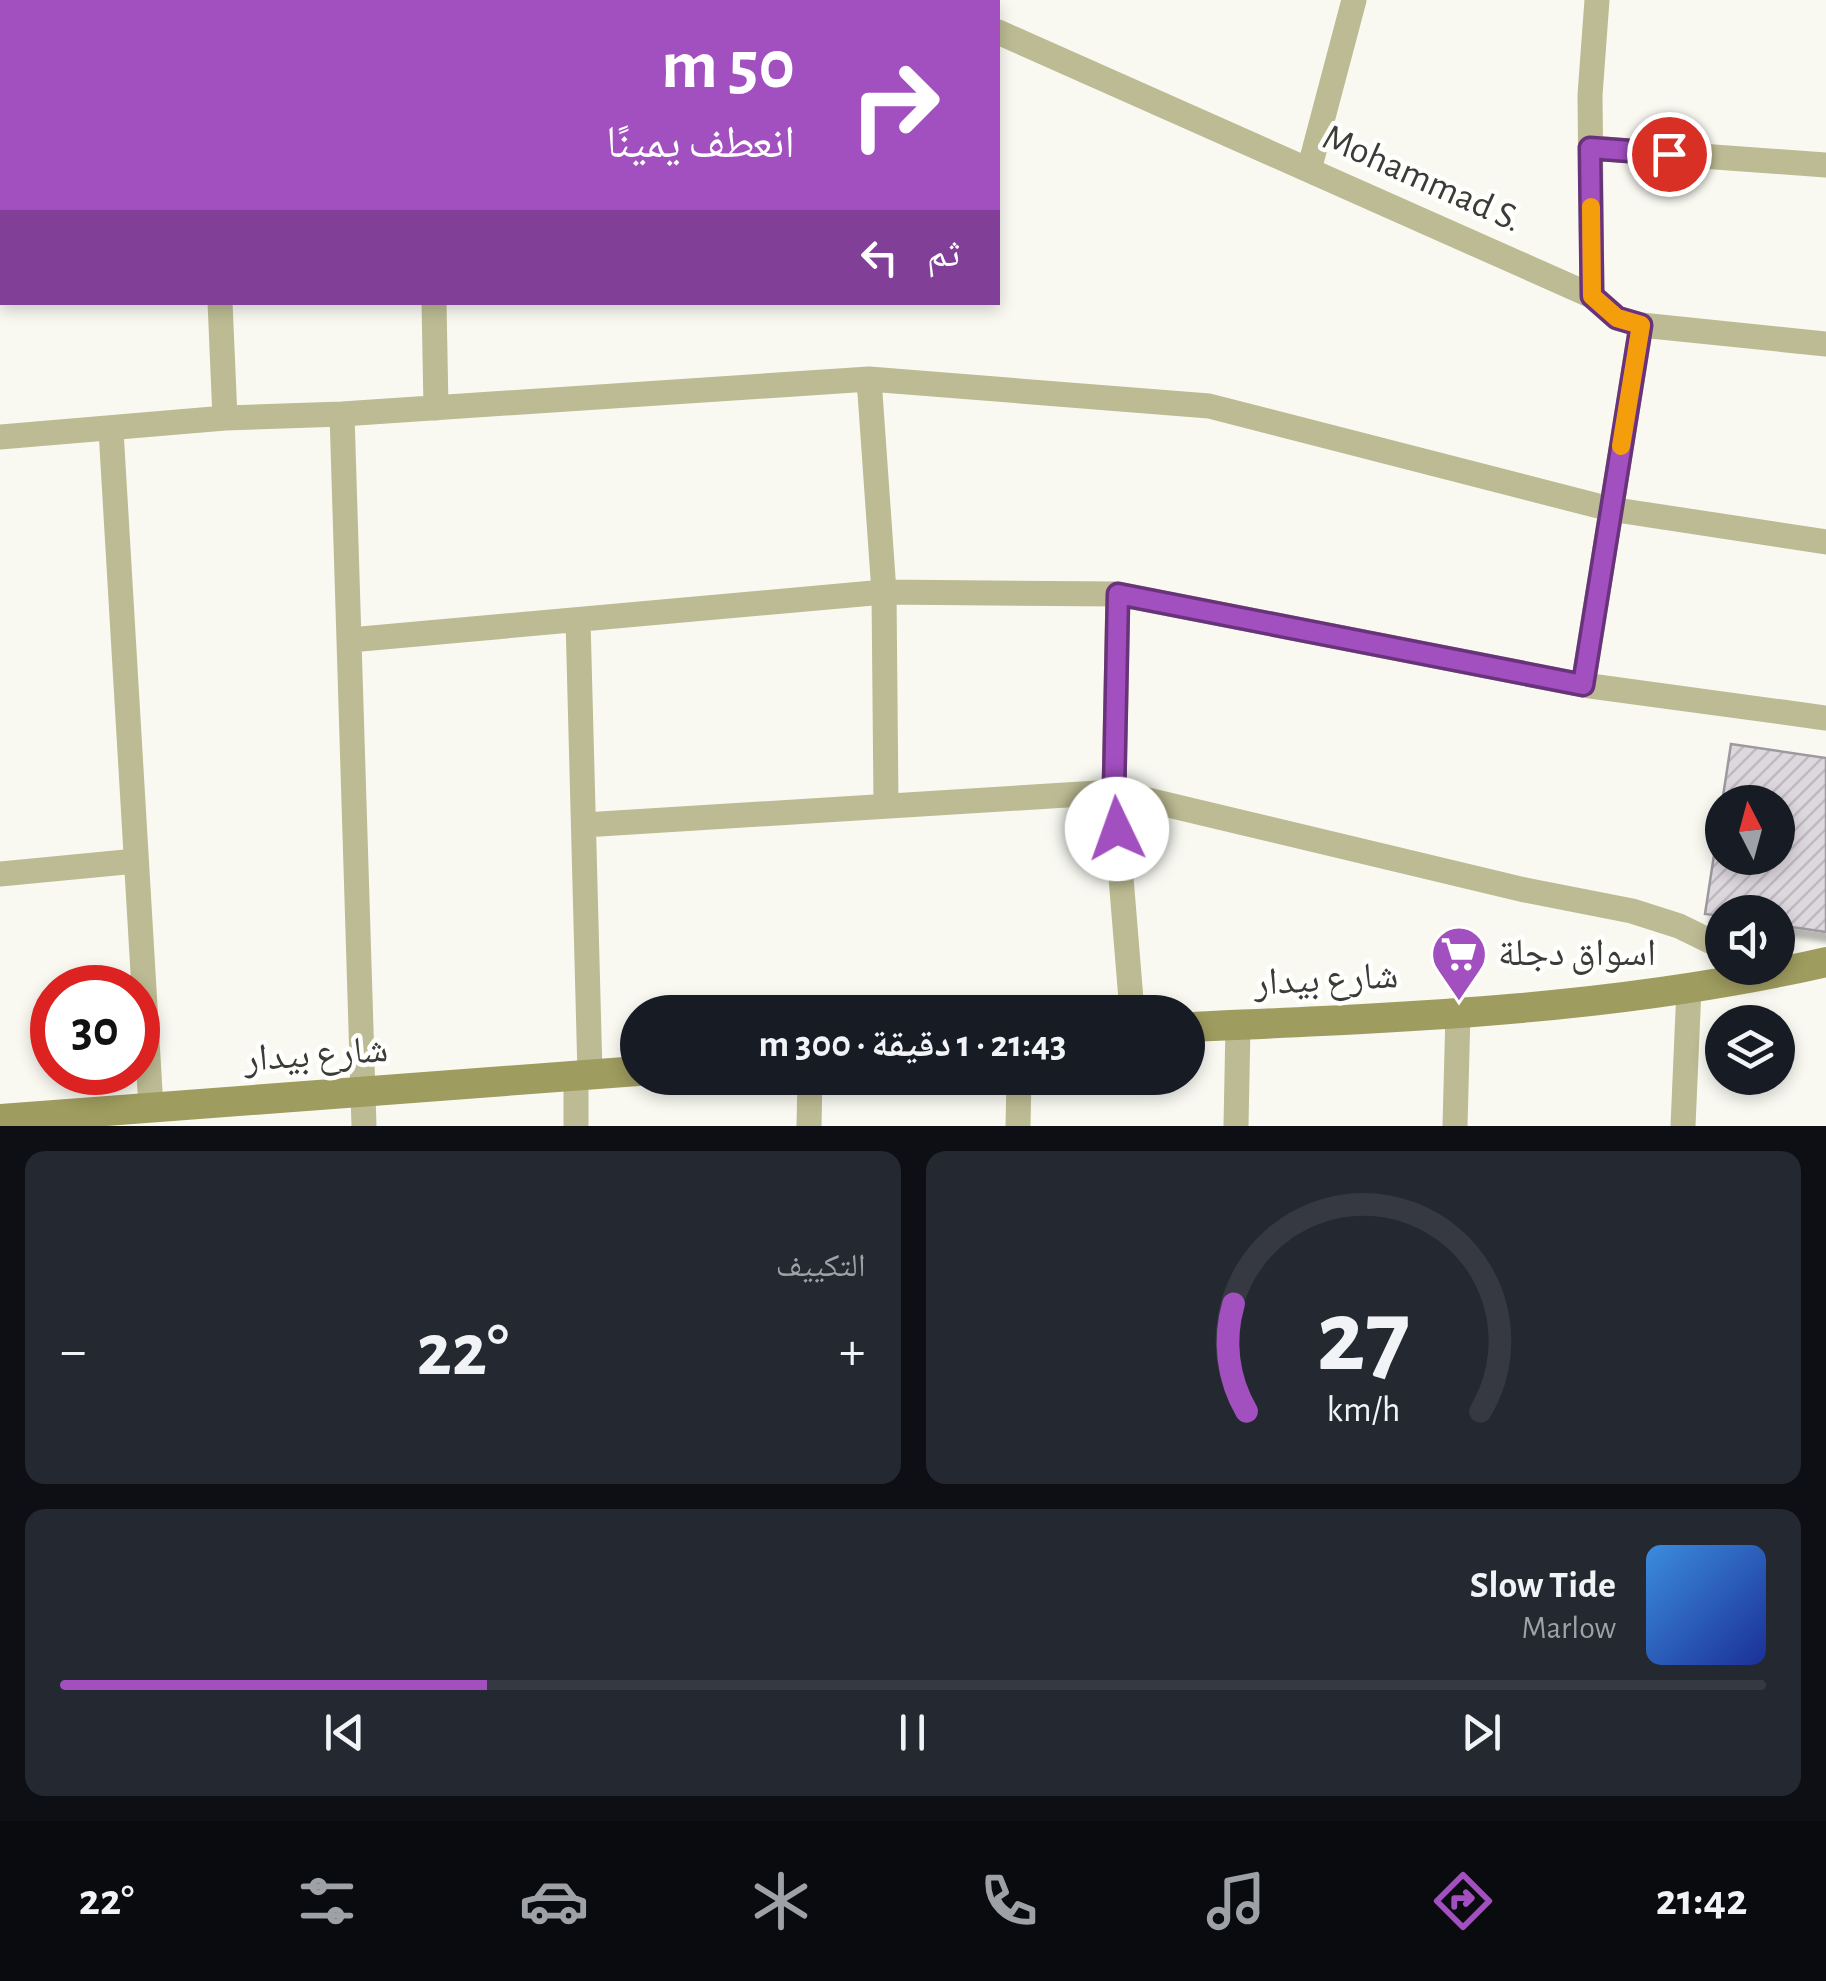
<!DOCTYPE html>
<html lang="ar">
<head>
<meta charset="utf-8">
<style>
	body { margin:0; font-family:"Alegreya Sans","Noto Naskh Arabic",sans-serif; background:#242831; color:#f1f3f6; direction:rtl; height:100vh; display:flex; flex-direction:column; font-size:38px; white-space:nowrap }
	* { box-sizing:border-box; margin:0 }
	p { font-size:32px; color:#9ea1a6 }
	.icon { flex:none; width:55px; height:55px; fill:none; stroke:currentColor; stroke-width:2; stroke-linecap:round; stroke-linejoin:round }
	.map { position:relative; height:1126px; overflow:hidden; direction:ltr }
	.drawer { display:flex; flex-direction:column; gap:25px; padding:25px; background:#0d0f14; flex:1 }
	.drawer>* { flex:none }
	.banner { position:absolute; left:0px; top:0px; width:1000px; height:305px; box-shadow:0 5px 15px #0003; direction:rtl; background:#a24fbf; color:#fff; overflow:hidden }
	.needle { width:65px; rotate:354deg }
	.buttons { position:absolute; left:1705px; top:785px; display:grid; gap:20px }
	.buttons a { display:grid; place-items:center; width:90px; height:90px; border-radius:50%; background:#171b24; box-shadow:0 5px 15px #0003; font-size:50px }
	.speed { position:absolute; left:30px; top:965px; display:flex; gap:20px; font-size:50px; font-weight:700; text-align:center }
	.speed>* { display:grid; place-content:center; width:130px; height:130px; border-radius:50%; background:#171b24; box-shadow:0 5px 15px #0003; line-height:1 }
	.speed .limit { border:15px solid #d22; background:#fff; color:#111 }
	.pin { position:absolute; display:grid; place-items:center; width:85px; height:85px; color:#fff; margin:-42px; border:5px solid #fff; border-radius:50%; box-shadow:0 2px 10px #0007 }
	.me { position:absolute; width:110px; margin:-55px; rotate:357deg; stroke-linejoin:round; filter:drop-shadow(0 0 8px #0008) }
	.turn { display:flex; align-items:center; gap:35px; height:210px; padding:0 40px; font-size:45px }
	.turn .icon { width:130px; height:130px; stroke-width:2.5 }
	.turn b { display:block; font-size:70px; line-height:85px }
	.then { display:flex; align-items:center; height:95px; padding:0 40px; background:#0003; gap:20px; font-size:38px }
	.big { font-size:75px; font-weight:700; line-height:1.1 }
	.drawer .widget { flex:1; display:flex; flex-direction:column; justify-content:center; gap:15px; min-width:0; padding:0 35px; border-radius:20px; background:#242831 }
	.drawer .dial { align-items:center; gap:0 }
	.dial svg { height:260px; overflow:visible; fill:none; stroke:#363941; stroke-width:7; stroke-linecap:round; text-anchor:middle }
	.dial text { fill:#f1f3f6; stroke:none }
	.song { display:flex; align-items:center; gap:30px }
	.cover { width:120px; height:120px; border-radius:15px; background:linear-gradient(135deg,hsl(210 70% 55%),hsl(230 70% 35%)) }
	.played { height:10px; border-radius:5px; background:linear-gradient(90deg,#a24fbf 25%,#363941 25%) }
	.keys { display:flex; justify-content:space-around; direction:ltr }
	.heat { display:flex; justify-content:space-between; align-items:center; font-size:55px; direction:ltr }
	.drawer .tiles { flex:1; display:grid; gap:25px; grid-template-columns:1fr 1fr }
	.widget:last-child { grid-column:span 2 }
	.trip { position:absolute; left:620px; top:995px; width:585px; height:100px; border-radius:50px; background:#171b24; box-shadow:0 5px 15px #0003; font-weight:700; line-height:100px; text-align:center; direction:rtl }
	.tabs { display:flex; height:160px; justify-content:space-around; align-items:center; background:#090b0e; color:#9ea1a6 }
	.tabs .icon { width:70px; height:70px }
	.tabs .current { color:#a24fbf }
	.tabs b { font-size:45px; color:#f1f3f6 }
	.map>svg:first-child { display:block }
	.building { fill:url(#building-hatch); stroke:#9d999f; stroke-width:2.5; fill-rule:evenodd; filter:url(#shadow) }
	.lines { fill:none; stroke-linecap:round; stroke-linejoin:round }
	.minor { stroke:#bcbb93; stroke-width:25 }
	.secondary { stroke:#9f9c5f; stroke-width:30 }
	.route-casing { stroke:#69337c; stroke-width:25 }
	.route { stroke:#a24fbf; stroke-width:18 }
	.slow { stroke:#f59e0b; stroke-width:18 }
	.labels { text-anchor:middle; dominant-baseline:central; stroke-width:9; stroke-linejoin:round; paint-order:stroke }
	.street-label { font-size:38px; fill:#3b3b38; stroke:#fffffe }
	.poi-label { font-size:38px; fill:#3b3b38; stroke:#fffffe; text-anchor:start }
</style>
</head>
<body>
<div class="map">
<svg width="1826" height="1126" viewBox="0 0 1826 1126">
	<defs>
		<pattern id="building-hatch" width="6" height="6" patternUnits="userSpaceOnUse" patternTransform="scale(2.5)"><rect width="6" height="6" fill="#ddd8de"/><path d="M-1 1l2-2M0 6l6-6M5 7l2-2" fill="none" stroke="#bfbabf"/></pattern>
		<filter id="shadow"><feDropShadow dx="5.5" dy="10" stdDeviation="2.5" flood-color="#0004"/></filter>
	</defs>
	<rect width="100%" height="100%" fill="#f9f9f2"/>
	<path class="building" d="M1731 744 1826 758V932L1778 925V912H1722V916L1705 914ZM1722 802H1778V858H1722Z"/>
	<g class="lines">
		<path class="minor" d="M192 0 198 2
			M412 0V2
			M925 0 931 2
			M718 2 719 0
			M998 32 1592 296 1617 318 1641 325 1826 344
			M1591 148 1826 165
			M1309 170 1354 0
			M0 209 2 208
			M1592 296 1590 95 1597 0
			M220 302 225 418
			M434 302 436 408
			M869 379 1209 406 1610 509 1826 542
			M342 414 364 1126
			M111 430 151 1108
			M0 437 225 418 342 414 869 379 884 592 886 805
			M1118 594 1114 792 1132 1012
			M578 620 590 1074
			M350 640 884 592 1118 594 1583 685 1826 718
			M1583 685 1641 325
			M584 825 1114 792 1525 890 1632 911 1679 926 1722 947
			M0 874 136 861
			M576 1126V1075
			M809 1126 810 1078
			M1018 1126 1019 1078
			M1236 1126 1238 1025
			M1455 1126 1458 1013
			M1683 1126 1689 988"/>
		<path class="secondary" d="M1188 1027C1400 1018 1618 1010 1826 962
			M0 1119 638 1071"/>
	</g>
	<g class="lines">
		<g class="route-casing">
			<path id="route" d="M1117 829 1114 792 1118 594 1583 685 1641 325 1617 318 1592 296 1590 148 1669 154"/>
		</g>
		<use href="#route" class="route"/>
		<path class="slow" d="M1591 207 1592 296 1617 318 1641 325 1621 446"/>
	</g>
	<defs>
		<g id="supermarket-pin" transform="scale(2.875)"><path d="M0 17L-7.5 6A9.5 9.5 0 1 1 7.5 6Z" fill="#a24fbf" stroke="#fffffe"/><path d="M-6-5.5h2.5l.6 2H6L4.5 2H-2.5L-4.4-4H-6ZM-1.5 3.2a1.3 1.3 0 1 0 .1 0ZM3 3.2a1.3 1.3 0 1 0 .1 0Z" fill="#fff"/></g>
	</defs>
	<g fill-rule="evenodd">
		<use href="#supermarket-pin" x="1459" y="954"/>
	</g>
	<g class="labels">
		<g class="street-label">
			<text transform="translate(1422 179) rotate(24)">Mohammad S.</text>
			<text transform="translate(1326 980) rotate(-3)">شارع بيدار</text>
			<text transform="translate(316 1055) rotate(-4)">شارع بيدار</text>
		</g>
		<g class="poi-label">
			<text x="1498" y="954">اسواق دجلة</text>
		</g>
	</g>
</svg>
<div class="buttons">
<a><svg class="needle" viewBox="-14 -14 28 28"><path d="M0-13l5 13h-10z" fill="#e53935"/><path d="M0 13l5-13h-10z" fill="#9ea1a6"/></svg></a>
<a><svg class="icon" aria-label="sound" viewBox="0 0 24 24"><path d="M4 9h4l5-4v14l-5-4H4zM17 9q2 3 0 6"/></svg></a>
<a><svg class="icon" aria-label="layers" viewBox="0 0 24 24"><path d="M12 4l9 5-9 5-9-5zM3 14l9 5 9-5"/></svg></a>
</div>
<div class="speed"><div class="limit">30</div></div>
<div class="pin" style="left:1669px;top:154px;background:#d93025"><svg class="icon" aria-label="arrive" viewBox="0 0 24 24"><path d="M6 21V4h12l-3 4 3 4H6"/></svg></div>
<svg class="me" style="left:1117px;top:829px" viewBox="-20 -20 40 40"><circle r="19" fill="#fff"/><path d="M0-13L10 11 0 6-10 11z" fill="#a24fbf"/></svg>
<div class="trip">21:43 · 1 دقيقة · 300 m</div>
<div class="banner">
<div class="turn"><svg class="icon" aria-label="right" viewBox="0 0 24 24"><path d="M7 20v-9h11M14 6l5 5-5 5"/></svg><div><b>50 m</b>انعطف يمينًا</div></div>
<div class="then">ثم<svg class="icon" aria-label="left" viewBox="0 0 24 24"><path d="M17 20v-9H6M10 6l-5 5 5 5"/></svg></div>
</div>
</div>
<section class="drawer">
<div class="tiles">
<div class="widget dial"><svg viewBox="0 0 100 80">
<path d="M14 69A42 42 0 1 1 86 69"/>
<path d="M14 69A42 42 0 0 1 10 36" stroke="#a24fbf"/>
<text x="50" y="56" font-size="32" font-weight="700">27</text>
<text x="50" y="72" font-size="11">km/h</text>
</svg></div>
<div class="widget"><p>التكييف</p>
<div class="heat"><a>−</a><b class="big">22°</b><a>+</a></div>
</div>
<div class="widget">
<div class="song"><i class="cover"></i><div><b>Slow Tide</b><p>Marlow</p></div></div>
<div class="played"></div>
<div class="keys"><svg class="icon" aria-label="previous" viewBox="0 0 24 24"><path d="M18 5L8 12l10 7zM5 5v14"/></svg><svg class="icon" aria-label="pause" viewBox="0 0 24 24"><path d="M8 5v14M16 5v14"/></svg><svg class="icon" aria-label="next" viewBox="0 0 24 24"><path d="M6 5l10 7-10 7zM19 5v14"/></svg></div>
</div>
</div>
</section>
<nav class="tabs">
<b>21:42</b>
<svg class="icon current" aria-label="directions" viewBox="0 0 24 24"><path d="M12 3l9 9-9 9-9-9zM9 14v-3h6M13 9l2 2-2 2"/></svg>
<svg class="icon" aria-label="music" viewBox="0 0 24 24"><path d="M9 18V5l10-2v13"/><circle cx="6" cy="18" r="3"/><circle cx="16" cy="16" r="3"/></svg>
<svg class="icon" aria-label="phone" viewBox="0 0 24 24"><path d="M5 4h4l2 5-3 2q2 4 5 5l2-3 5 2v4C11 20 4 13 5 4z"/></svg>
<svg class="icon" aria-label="climate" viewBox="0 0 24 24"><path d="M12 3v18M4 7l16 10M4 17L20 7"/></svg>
<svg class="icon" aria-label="car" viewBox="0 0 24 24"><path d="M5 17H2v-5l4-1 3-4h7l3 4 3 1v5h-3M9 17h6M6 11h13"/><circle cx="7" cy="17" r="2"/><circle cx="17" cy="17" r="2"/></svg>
<svg class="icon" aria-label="filters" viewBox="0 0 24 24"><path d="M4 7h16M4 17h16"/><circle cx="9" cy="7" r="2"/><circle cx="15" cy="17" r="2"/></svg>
<b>22°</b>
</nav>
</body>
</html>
